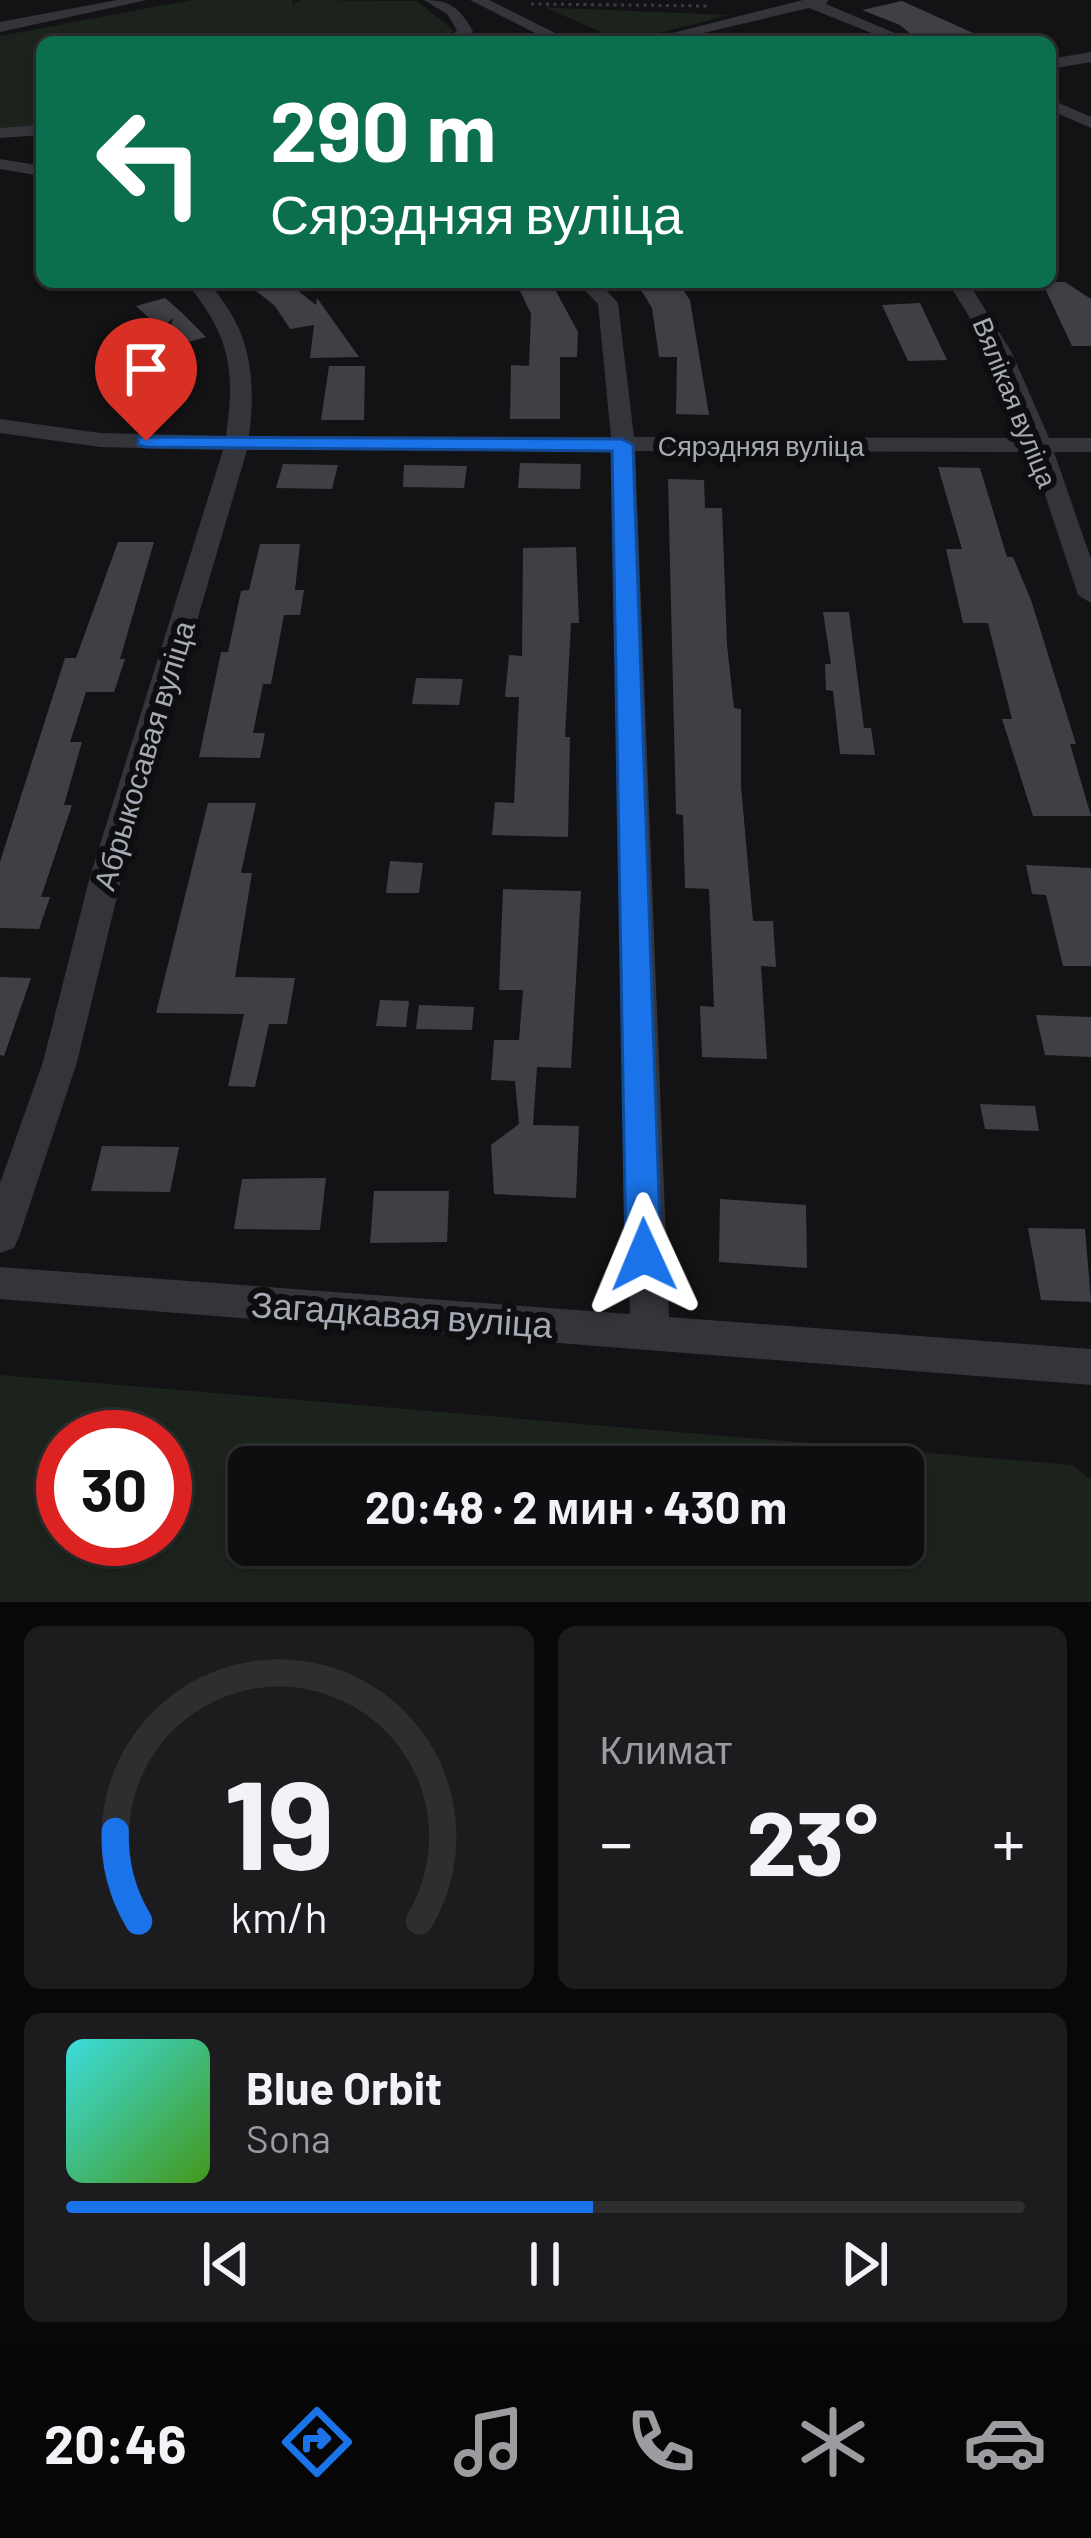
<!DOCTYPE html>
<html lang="ru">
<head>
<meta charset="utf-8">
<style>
	body { margin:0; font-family:Barlow,sans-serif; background:#1c1c1e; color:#f1f3f6; height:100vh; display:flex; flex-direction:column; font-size:45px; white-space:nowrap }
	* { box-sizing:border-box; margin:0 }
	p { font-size:39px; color:#9b9c9f }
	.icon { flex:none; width:66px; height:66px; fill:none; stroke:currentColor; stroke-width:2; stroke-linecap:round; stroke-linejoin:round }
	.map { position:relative; height:1602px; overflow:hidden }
	.drawer { display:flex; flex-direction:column; gap:24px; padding:24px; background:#080809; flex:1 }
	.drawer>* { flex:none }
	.guide { position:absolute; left:36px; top:36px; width:1020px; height:252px; border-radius:18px; box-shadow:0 3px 9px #0004,0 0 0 3px #2e2e30; background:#0b6e4f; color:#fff; overflow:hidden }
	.speed { position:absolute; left:36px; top:1410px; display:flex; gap:24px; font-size:60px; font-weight:700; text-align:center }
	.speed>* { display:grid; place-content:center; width:156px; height:156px; border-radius:50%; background:#0e0e10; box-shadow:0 3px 9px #0004,0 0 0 3px #2e2e30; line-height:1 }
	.speed .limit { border:18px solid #d22; background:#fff; color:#111 }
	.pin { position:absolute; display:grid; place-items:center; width:102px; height:102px; color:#fff; margin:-123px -51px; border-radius:50% 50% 50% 0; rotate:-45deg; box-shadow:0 0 12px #0007 }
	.pin .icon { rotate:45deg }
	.me { position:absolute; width:132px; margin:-66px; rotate:359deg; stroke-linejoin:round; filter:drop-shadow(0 0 9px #0008) }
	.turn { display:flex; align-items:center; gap:42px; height:252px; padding:0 36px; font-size:54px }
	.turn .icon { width:156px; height:156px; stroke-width:2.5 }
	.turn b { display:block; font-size:84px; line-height:102px }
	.big { font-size:90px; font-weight:700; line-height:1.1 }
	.drawer .widget { flex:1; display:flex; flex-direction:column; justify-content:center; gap:18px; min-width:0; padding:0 42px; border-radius:18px; background:#1c1c1e }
	.drawer .dial { align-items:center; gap:0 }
	.dial svg { height:312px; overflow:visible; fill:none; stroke:#2e2e30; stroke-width:7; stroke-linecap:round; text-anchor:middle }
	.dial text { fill:#f1f3f6; stroke:none }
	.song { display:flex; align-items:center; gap:36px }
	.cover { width:144px; height:144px; border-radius:18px; background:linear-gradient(135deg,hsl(180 70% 55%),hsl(100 70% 35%)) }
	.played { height:12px; border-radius:6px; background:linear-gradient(90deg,#1a73e8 55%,#2e2e30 55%) }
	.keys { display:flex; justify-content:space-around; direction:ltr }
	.heat { display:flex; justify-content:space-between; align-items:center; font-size:66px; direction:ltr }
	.drawer .tiles { flex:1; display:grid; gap:24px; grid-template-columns:1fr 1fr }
	.widget:last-child { grid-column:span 2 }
	.trip { position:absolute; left:228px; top:1446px; width:696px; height:120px; border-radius:18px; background:#0e0e10; box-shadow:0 3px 9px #0004,0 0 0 3px #2e2e30; font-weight:700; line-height:120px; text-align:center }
	.menu { display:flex; height:192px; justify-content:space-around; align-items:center; background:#060606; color:#9b9c9f }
	.menu .icon { width:84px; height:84px }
	.menu .current { color:#1a73e8 }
	.menu b { font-size:54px; color:#f1f3f6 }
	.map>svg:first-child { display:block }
	.green { fill:#1c231c; fill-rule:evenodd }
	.building { fill:#3f4045 }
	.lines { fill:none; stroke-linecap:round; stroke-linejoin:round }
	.path { stroke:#3a3c41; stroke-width:3; stroke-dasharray:3 4.5; stroke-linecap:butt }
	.minor { fill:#34353a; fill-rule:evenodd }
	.route { fill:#1a73e8; stroke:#114b97; stroke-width:3 }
	.labels { text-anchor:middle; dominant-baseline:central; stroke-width:12; stroke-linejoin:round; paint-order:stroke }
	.far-street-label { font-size:27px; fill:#a5aab5; stroke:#0e0e10 }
	.street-label { font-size:30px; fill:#a5aab5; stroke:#0e0e10 }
	.near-street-label { font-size:36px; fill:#a5aab5; stroke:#0e0e10 }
</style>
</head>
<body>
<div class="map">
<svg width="1091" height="1602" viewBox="0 0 1091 1602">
	<rect width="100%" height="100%" fill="#131315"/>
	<path class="green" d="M191 0H293L292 5 300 0 417 1 453 30 446 42H42V126L0 130V36Z
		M544 7 559 8 729 15 624 42Z
		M0 1375 1072 1465 1091 1480V1602H0ZM63 1437H165V1539H63ZM249 1467H903V1545H249Z"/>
	<path class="building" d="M902 1 993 42H920L900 25 862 10Z
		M245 282H287L316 305 317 298 359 357 310 358 314 325 290 329 275 306Z
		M516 282H551L578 332 577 357H560V419H510L511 365 529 366 531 314Z
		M636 282H677L690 300 709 415 676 414 677 357H659L652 308Z
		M1042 282H1065L1091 299V346H1072Z
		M165 298 180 311 206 337 178 345 168 335 173 318 161 329 136 306Z
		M920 303 947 360 908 361 882 305Z
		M329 366H365L364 420H321Z
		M520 463 581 464 580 489 518 488Z
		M283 464 338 465 332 489 276 488Z
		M404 465 467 466 464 488 403 487Z
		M938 467 980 468 1007 557H1013L1031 600 1076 744H1070L1091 816H1033L1002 719H1012L988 623H963L946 549H962Z
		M668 479 704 480 705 508H722L727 645 734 708 741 709V786L753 921H773L776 967 761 966 767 1059 702 1057 700 1006 714 1007 709 889 685 888 683 815 676 814Z
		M118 542H154L120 659H125L114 692H86L70 742H82L64 805H72L41 897H50L39 929 0 928V862L65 658H76Z
		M260 544H300L295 590H304L300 615H284L271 684H263L253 733H265L260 758 199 757 221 652H228L241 591 249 590Z
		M576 547 579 623H571L565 737H570L568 837 492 835 495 802 514 803 519 697H505L509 655 522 656 523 548Z
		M823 612H849L864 728H871L875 755 840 754 833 691 826 690 825 664H831Z
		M416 678 463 679 459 705 412 704Z
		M208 803H256L241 873H252L235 977 295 978 287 1024H269L255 1087 228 1086 244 1014 156 1013Z
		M390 861 423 863 419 893H386Z
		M1026 865 1091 868V966H1063L1046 895 1032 894Z
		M503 889 581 891 571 1068 537 1067 533 1125 579 1126 576 1198 494 1194 491 1145 519 1124 515 1081 491 1080 494 1040H519L523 990H499Z
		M0 977 31 978 4 1056 0 1055Z
		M380 1000 409 1001 406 1027 376 1026Z
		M419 1005 474 1007 472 1030 416 1029Z
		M1036 1015 1091 1017V1057L1045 1055Z
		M980 1104 1035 1106 1039 1131 985 1129Z
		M102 1146 179 1147 170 1192 91 1191Z
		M326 1178 320 1230 234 1229 242 1179Z
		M374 1191H449L447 1242 370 1243Z
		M720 1199 806 1205 807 1268 719 1262Z
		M1028 1228 1085 1229 1091 1302 1041 1300Z"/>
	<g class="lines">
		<path class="path" d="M531 4 710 6"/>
		<path class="minor" d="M117 0H147L0 32V22Z
			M424 0C451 0 459 8 473 31L463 42H446L457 30 447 14Z
			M470 0H489L573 42H553Z
			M803 0H829L826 4 916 42H894L809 8 665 42H637Z
			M1091 52V62L1050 69V59Z
			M1050 99 1091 117V128L1050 110Z
			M42 125V135L0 138V128Z
			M0 159 42 166V176L0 169Z
			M186 282H207C250 327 257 376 249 436L611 437 598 304 577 282H598L618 303 634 437 1026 438 991 353 948 282H968L1012 353 1049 438H1091V452H1054L1091 559V603L1078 595 1031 452 635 451 669 1317 1091 1349V1385L0 1299V1267L630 1314 611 451 247 450 121 880 77 1062 19 1237 14 1248 0 1253V1183L43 1062 89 880 223 450 100 447 0 433V419L100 433 226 436C236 367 229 335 186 282Z"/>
	</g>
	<path class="route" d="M138 437 622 439 633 445 661 1255 656 1265 644 1270 631 1265 626 1255 612 451 146 447 138 445Z"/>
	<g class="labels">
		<g class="far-street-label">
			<text transform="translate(1016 402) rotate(68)">Вялікая вуліца</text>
			<text x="761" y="445">Сярэдняя вуліца</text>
		</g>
		<g class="street-label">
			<text transform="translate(143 755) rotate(-73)">Абрыкосавая вуліца</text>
		</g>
		<g class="near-street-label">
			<text transform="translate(402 1313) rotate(4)">Загадкавая вуліца</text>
		</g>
	</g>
</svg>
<div class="speed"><div class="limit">30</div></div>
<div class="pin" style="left:146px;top:441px;background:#d93025"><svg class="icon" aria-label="arrive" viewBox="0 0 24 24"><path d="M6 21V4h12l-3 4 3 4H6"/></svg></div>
<svg class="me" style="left:644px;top:1255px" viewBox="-20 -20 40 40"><path d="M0-17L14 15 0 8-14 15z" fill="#1a73e8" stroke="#fff" stroke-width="4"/></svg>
<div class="trip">20:48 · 2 мин · 430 m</div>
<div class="guide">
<div class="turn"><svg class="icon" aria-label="left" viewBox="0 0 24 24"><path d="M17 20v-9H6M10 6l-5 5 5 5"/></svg><div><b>290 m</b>Сярэдняя вуліца</div></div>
</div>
</div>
<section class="drawer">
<div class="tiles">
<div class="widget dial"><svg viewBox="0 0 100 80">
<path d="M14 69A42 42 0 1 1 86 69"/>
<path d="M14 69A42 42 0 0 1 8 46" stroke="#1a73e8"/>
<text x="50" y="56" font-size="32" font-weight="700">19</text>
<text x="50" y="72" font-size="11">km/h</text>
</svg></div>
<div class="widget"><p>Климат</p>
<div class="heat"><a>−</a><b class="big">23°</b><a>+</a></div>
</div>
<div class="widget">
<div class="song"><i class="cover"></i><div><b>Blue Orbit</b><p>Sona</p></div></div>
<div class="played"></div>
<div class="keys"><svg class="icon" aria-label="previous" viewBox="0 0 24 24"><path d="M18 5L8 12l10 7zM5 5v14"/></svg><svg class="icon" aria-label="pause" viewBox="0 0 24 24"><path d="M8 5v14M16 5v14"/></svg><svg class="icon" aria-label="next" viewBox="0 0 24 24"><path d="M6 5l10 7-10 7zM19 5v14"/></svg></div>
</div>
</div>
</section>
<nav class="menu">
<b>20:46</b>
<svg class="icon current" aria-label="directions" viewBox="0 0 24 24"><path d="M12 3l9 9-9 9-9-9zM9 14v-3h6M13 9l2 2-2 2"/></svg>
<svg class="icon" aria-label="music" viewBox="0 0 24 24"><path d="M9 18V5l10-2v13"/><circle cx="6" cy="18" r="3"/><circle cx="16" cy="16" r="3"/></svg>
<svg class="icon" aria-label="phone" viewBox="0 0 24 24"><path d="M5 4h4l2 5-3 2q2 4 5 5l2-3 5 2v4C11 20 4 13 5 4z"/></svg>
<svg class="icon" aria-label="climate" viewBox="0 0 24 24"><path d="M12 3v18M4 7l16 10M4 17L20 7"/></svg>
<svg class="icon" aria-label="car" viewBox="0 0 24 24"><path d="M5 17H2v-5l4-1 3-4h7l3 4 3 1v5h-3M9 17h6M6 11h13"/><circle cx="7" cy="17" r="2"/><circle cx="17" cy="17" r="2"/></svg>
</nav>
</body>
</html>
